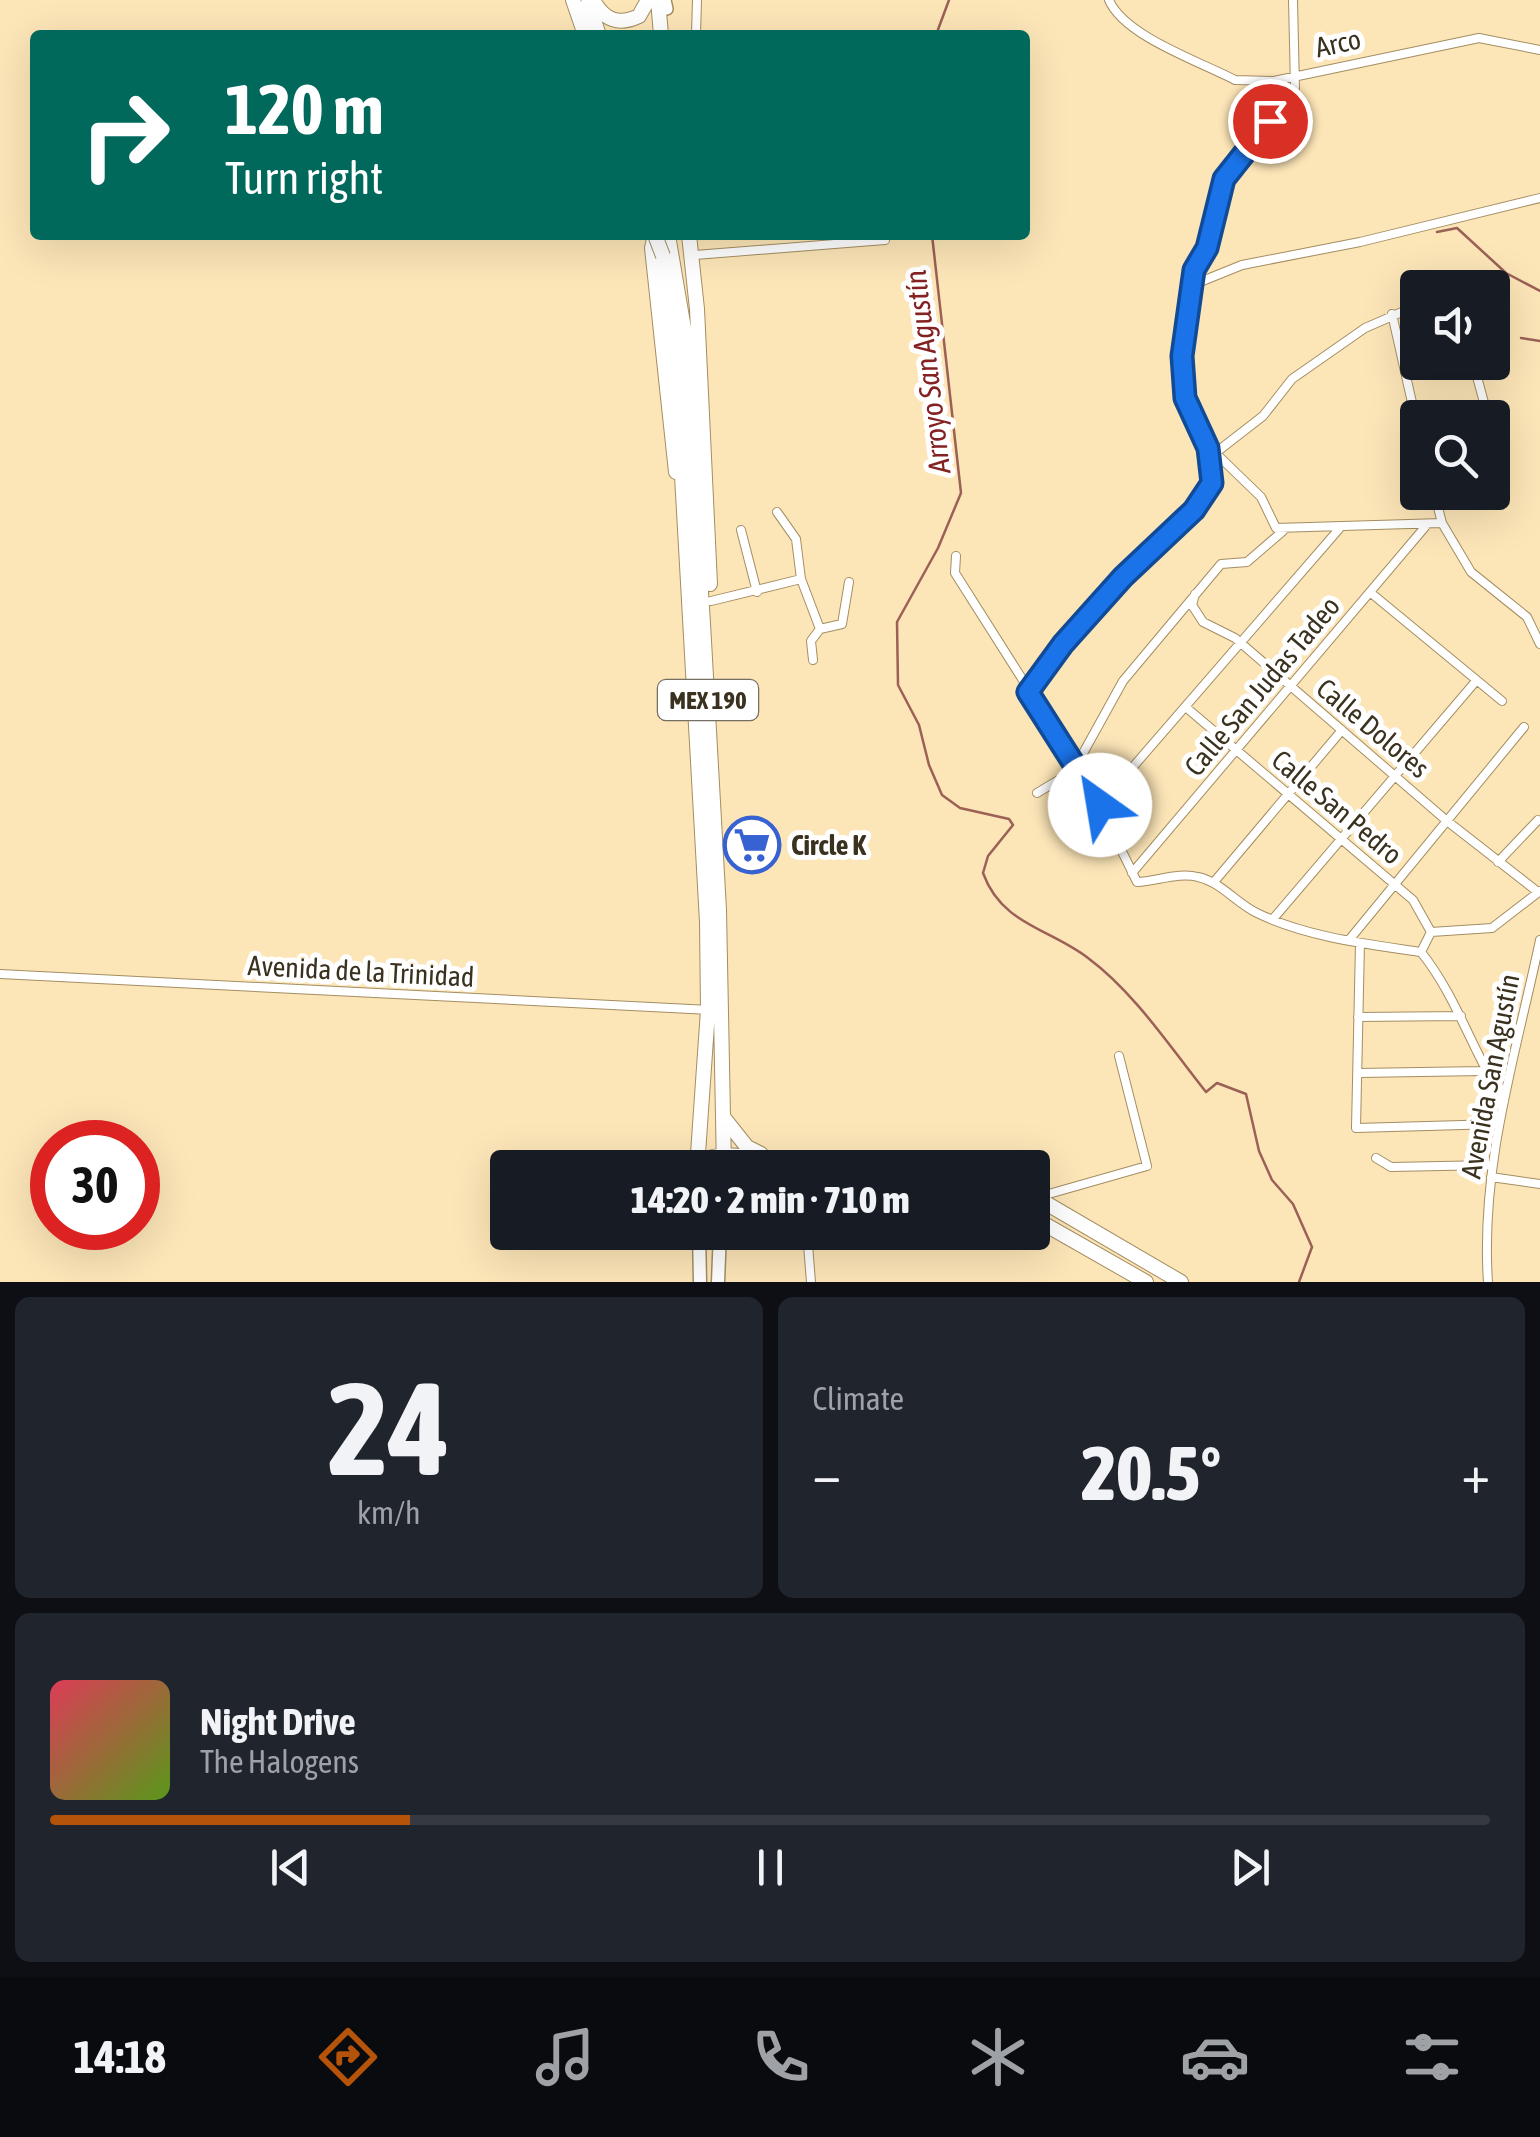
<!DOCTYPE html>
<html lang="en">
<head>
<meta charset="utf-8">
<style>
	body { margin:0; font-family:"Asap Condensed",sans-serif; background:#20242c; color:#f1f3f6; height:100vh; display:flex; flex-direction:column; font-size:38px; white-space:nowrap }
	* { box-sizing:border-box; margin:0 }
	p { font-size:32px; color:#9ea1a6 }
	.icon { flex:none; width:55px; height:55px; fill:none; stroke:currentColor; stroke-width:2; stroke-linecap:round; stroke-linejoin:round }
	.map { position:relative; height:1282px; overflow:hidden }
	.details { display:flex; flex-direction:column; gap:15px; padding:15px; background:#0d0f14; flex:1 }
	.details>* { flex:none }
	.top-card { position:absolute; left:30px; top:30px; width:1000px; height:210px; border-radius:10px; box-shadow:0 10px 40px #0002; background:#00695c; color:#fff; overflow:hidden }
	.tools { position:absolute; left:1400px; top:270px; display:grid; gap:20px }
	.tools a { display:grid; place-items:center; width:110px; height:110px; border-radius:10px; background:#171b24; box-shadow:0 10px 40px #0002; font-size:50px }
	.speed { position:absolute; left:30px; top:1120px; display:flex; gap:20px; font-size:50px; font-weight:700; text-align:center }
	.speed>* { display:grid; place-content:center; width:130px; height:130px; border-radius:50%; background:#171b24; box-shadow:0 10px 40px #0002; line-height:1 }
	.speed .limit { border:15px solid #d22; background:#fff; color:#111 }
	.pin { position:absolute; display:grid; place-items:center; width:85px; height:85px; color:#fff; margin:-42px; border:5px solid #fff; border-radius:50%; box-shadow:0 2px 10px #0007 }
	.me { position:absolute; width:110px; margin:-55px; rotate:328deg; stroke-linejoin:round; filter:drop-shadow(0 0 8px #0008) }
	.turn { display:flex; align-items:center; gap:35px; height:210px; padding:0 30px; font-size:45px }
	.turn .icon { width:130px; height:130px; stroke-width:2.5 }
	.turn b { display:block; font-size:70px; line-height:85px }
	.big { font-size:75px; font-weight:800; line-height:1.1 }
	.details .card { flex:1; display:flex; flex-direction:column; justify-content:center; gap:15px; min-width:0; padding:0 35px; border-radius:15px; background:#20242c }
	.details .dial { align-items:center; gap:0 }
	.dial b { font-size:130px; line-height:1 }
	.song { display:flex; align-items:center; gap:30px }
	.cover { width:120px; height:120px; border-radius:15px; background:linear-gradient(135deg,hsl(350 70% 55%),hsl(90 70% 35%)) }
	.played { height:10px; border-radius:5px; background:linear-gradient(90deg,#b45309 25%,#363941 25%) }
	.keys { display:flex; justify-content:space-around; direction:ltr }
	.heat { display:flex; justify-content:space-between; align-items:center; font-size:55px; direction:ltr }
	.details .tiles { flex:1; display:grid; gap:15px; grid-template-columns:1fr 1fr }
	.card:last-child { grid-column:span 2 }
	.trip { position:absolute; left:490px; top:1150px; width:560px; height:100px; border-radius:10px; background:#171b24; box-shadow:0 10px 40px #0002; font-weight:800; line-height:100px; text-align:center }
	.menu { display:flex; height:160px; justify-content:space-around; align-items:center; background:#090b0e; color:#9ea1a6 }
	.menu .icon { width:70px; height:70px }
	.menu .current { color:#b45309 }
	.menu b { font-size:45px; color:#f1f3f6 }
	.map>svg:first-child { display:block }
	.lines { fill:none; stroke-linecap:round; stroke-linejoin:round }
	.stream { stroke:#9b6056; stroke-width:2.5 }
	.street-casing { stroke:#a48e62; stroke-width:10 }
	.secondary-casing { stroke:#a48e62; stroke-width:14 }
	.primary-casing { stroke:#a48e62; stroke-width:15 }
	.highway-casing { stroke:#a48e62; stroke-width:16 }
	.street { stroke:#fff; stroke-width:8 }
	.secondary { stroke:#fff; stroke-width:11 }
	.primary { stroke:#fff; stroke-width:12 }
	.highway { stroke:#fff; stroke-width:14 }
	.highway-bridge-casing { stroke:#a48e62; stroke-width:16; stroke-linecap:butt }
	.highway-bridge { stroke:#fff; stroke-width:14 }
	.route-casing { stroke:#114b97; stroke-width:25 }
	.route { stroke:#1a73e8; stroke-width:18 }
	.labels { text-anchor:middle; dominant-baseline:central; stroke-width:10; stroke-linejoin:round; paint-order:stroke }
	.shield { fill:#fff; stroke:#756f62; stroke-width:2.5 }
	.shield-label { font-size:25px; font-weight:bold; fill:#3a311f }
	.street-label { font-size:28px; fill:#3a311f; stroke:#fff }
	.poi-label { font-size:28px; font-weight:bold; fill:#3a311f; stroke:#fff; text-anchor:start }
	.water-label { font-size:30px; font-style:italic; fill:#842223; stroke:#fff }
</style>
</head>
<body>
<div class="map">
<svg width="1540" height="1282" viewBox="0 0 1540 1282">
	<rect width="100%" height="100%" fill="#fce5b7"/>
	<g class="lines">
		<path class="stream" d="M936 35 949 0
			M1437 232 1457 228 1506 273 1540 291
			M932 235 961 493 938 548 897 622 898 685 919 725 929 765 942 795 960 808 1009 819 1013 825 988 856 983 873C1002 925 1049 928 1088 958 1135 993 1170 1047 1206 1092L1217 1083 1246 1094 1259 1151 1272 1180 1293 1204 1312 1247 1299 1282
			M1521 338 1540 341"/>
		<g class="street-casing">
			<path id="street" d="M1109 0C1124 36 1201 62 1235 80L1274 81 1479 38 1540 50
				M1293 0 1295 88 1224 179 1207 248 1194 270 1195 284 1182 355 1185 399 1202 440 1261 497 1276 528 1442 523 1471 572 1527 617 1540 644
				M696 35 697 0
				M695 255 885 240
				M1195 284 1242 265 1360 242 1540 198
				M1392 314 1418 429
				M1473 362 1486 410
				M1214 454 1263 416 1292 379 1365 328 1418 305
				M1434 492 1442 523
				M777 512 796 539 801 579 820 629 811 641 813 660
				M741 530 757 592
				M956 556 955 573 1090 786 1137 882C1157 881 1179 872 1198 877 1221 882 1236 903 1257 913 1306 937 1367 944 1421 952 1457 997 1473 1053 1504 1101
				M1371 593 1502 701
				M1195 594 1192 605 1203 622 1235 638 1447 821 1538 892
				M711 601 801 579
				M820 629 842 624 849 582
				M1029 692 1063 644 1123 577 1195 509 1212 483 1208 452
				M1188 709 1413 900 1431 932 1421 952
				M1076 766 1123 681 1221 564 1247 562 1283 531
				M1037 793 1077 769
				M1100 805 1339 529
				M1498 862 1538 820
				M1132 873 1425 527
				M1214 882 1342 730
				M1273 919 1476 681
				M1431 932 1492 928 1540 891
				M1349 940 1524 727
				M1360 943 1356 1128 1498 1124
				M0 974 710 1010
				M1358 1017 1461 1016
				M1358 1073 1484 1071
				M1376 1158 1391 1167 1491 1165
				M1491 1177 1540 1184
				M1038 1197 1147 1166 1119 1056
				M807 1232 811 1282
				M808 1244 858 1232
				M1488 1282C1480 1165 1516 1054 1540 940"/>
		</g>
		<g class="secondary-casing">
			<path id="secondary" d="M665 0 667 9"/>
		</g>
		<g class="primary-casing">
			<path id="primary" d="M699 1232 700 1282
				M718 1282 720 1232"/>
		</g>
		<g class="highway-casing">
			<path id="highway" d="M573 0 585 35
				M593 0C604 20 618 26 639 16L648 0
				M658 0 661 35
				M588 3 599 35
				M655 235 652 248 676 472
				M668 235 684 329 703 623 719 910 724 1168
				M689 235 697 309 710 584
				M663 256 674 333 707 922 708 1010 697 1168
				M724 1118 747 1147 761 1154
				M697 1160 724 1155 927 1168
				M1032 1195 1181 1282
				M1032 1217 1146 1282"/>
		</g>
		<use href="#street" class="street"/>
		<use href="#secondary" class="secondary"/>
		<use href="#primary" class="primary"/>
		<use href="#highway" class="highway"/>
		<g class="highway-bridge-casing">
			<path id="highway-bridge" d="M655 235 663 256"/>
		</g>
		<use href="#highway-bridge" class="highway-bridge"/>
	</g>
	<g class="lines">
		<g class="route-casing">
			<path id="route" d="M1100 805 1028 692 1063 644 1123 577 1194 510 1212 483 1208 448 1185 398 1182 356 1194 270 1207 248 1224 179 1270 121"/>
		</g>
		<use href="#route" class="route"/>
	</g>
	<defs>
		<g id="supermarket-ring" transform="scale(2.875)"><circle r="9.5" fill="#fff" stroke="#3662d2" stroke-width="1.5"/><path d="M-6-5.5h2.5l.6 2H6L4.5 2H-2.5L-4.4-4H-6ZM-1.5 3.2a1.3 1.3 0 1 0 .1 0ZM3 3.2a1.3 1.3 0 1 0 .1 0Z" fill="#3662d2"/></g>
	</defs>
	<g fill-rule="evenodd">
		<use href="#supermarket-ring" x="752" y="845"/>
	</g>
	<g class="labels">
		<rect class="shield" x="658" y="680" width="100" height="40" rx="8"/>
		<g class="shield-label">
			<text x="708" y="700">MEX 190</text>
		</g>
		<g class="street-label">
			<text transform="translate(1338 43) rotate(-12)">Arco</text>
			<text transform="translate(1262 686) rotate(-50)">Calle San Judas Tadeo</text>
			<text transform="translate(1373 728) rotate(40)">Calle Dolores</text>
			<text transform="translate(1337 807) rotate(40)">Calle San Pedro</text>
			<text transform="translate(361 971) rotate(3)">Avenida de la Trinidad</text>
			<text transform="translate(1490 1076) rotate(-79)">Avenida San Agustín</text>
		</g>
		<g class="poi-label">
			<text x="791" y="845">Circle K</text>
		</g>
		<g class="water-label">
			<text transform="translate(927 372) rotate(-97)">Arroyo San Agustín</text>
		</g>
	</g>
</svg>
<div class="tools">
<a><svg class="icon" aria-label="sound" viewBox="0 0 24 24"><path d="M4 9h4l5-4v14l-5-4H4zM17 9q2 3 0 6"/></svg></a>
<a><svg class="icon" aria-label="search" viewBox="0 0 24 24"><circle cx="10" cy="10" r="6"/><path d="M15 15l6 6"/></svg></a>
</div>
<div class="speed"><div class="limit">30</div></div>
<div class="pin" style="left:1270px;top:121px;background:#d93025"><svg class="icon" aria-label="arrive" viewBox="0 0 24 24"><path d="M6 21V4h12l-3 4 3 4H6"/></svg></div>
<svg class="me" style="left:1100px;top:805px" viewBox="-20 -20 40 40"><circle r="19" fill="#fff"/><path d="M0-13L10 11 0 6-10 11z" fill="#1a73e8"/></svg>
<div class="trip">14:20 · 2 min · 710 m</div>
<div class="top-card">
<div class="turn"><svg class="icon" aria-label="right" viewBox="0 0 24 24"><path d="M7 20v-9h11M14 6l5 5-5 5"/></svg><div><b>120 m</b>Turn right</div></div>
</div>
</div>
<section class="details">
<div class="tiles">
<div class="card dial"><b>24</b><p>km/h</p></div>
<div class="card"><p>Climate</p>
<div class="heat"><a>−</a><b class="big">20.5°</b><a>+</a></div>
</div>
<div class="card">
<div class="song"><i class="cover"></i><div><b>Night Drive</b><p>The Halogens</p></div></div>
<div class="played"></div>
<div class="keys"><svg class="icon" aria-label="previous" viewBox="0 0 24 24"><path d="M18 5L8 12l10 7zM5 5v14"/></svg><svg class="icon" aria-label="pause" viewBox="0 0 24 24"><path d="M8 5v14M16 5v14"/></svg><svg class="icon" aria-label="next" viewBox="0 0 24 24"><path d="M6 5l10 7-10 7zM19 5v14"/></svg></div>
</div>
</div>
</section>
<nav class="menu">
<b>14:18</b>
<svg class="icon current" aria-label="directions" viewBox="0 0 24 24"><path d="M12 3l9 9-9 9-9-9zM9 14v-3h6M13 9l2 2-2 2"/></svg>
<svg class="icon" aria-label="music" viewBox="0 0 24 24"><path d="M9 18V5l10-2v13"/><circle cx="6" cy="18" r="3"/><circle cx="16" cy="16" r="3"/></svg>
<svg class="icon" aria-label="phone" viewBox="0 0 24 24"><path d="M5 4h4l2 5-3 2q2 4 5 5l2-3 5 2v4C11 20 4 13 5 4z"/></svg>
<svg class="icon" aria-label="climate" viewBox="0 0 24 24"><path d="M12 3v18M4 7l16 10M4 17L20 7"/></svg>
<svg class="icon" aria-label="car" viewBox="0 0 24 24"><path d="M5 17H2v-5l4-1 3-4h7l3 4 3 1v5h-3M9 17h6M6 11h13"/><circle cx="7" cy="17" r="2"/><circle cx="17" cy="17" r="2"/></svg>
<svg class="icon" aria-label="filters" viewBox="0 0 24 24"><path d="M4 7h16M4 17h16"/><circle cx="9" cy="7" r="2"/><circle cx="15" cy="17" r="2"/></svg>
</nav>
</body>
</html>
